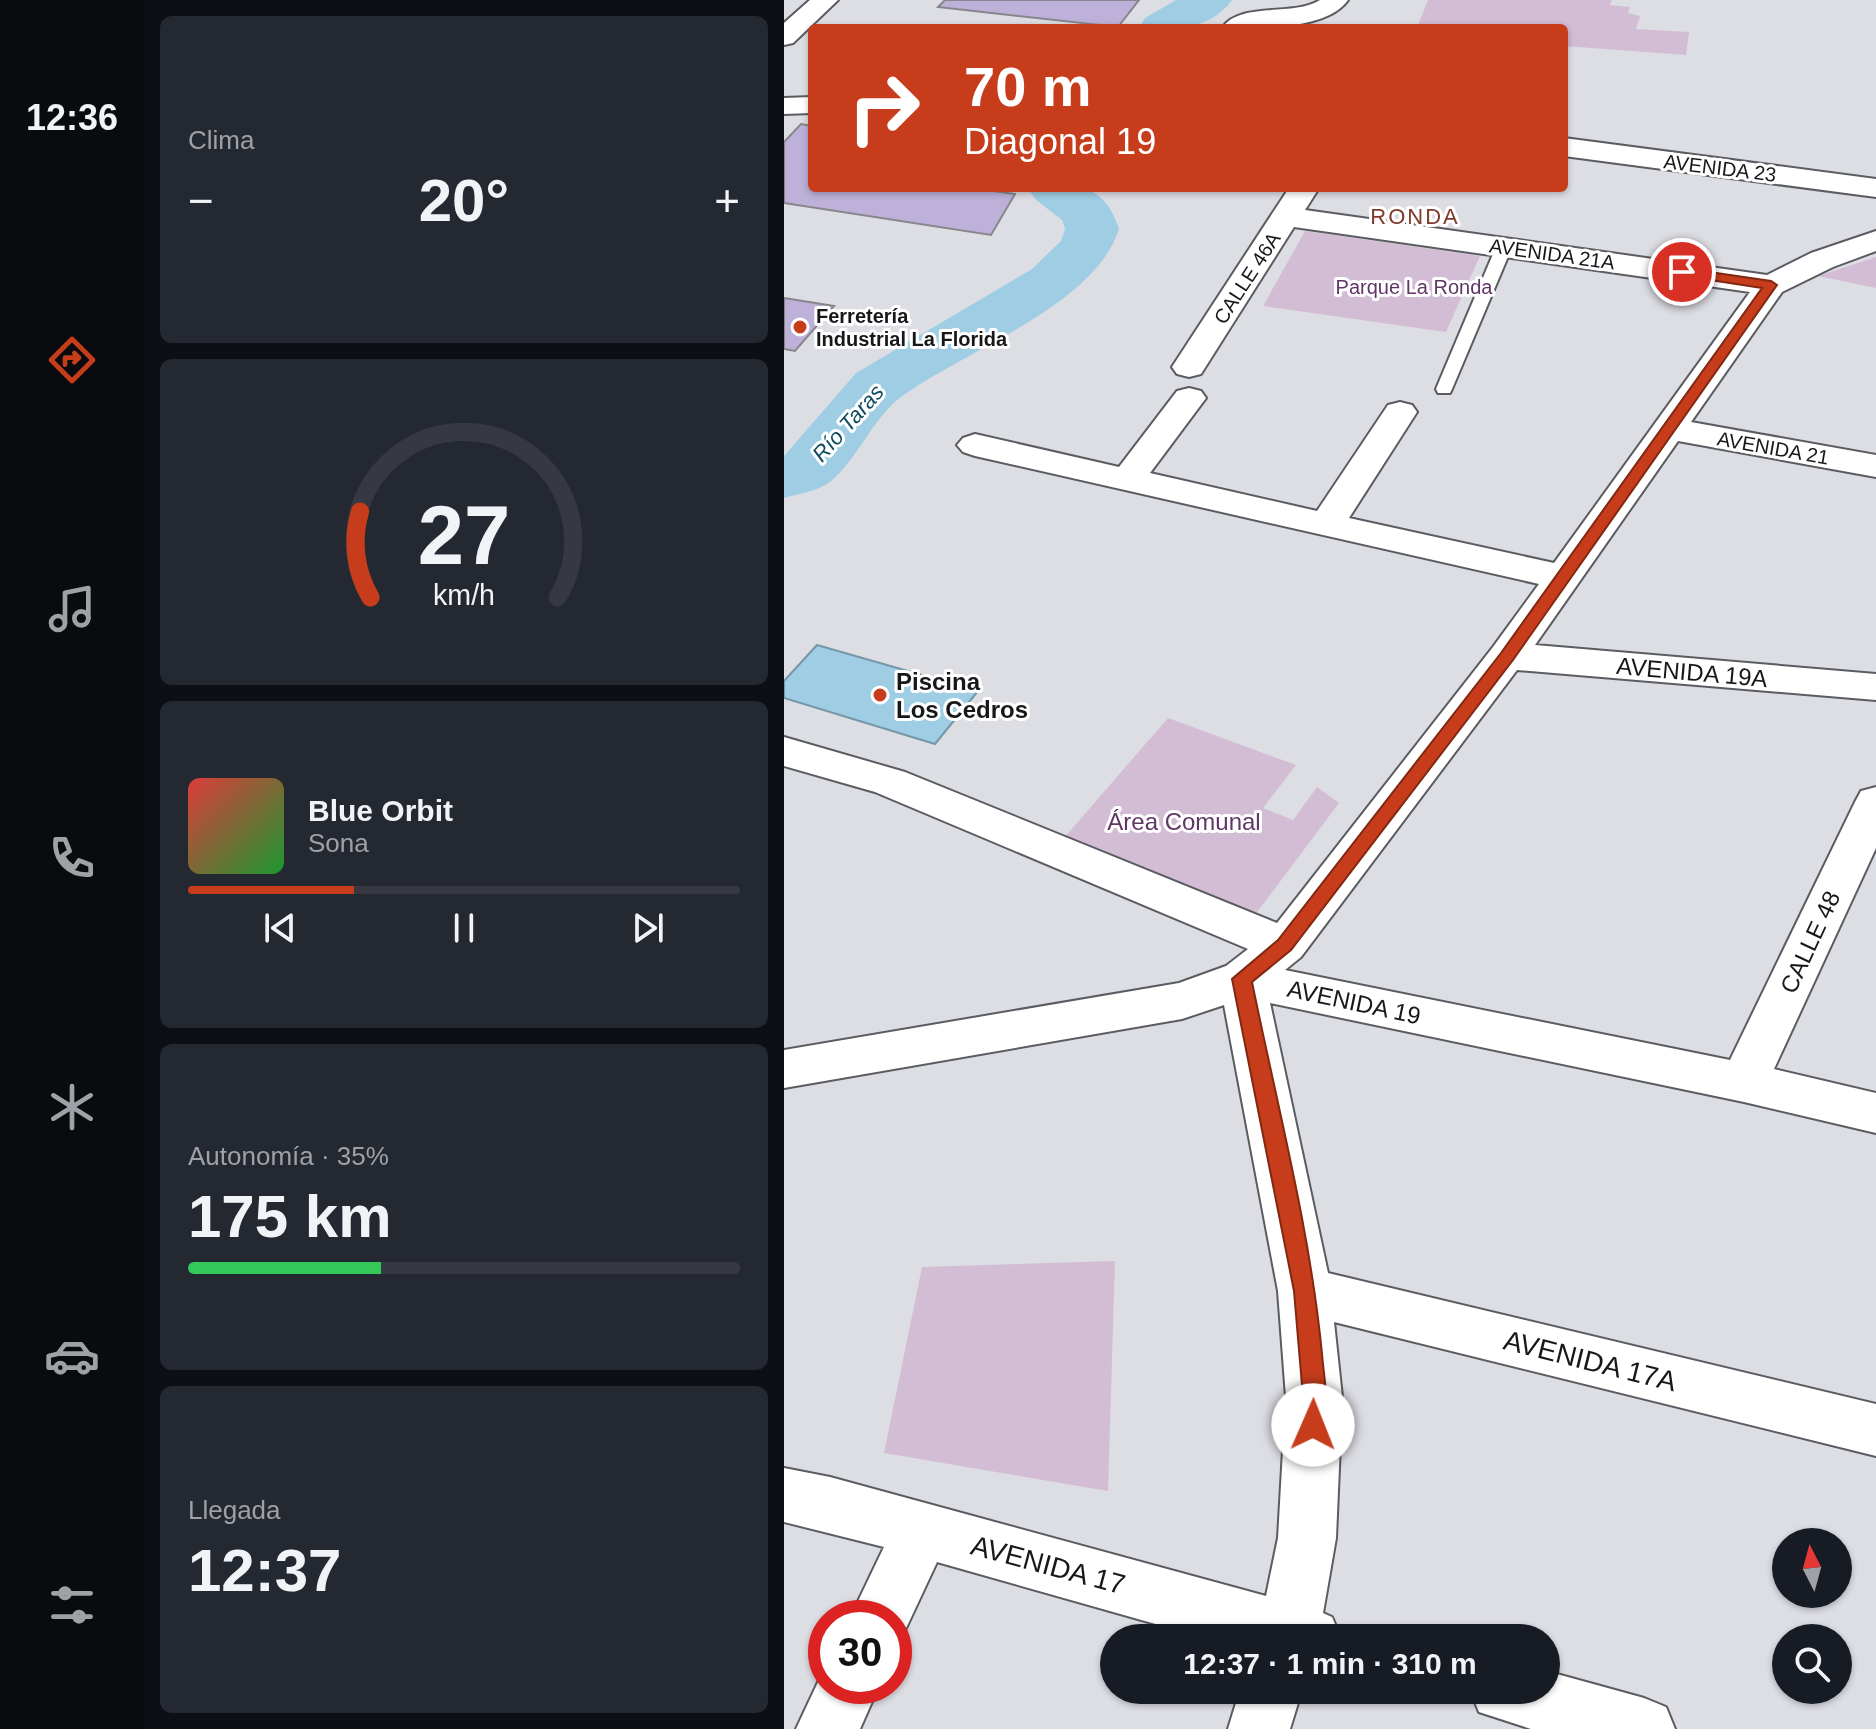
<!DOCTYPE html>
<html lang="es">
<head>
<meta charset="utf-8">
<style>
	body { margin:0; font-family:Helvetica,sans-serif; background:#242831; color:#f1f3f6; height:100vh; display:flex; flex-direction:column; font-size:30px; white-space:nowrap }
	* { box-sizing:border-box; margin:0 }
	p { font-size:26px; color:#9ea1a6 }
	.icon { flex:none; width:44px; height:44px; fill:none; stroke:currentColor; stroke-width:2; stroke-linecap:round; stroke-linejoin:round }
	.map { position:relative; flex:1; overflow:hidden }
	.panel { display:flex; flex-direction:column; gap:16px; padding:16px; background:#0d0f14; width:640px }
	.panel>* { flex:none }
	.hud { position:absolute; left:24px; top:24px; width:760px; height:168px; border-radius:8px; box-shadow:0 2px 6px #0004; background:#c73d1c; color:#fff; overflow:hidden }
	.needle { width:52px; rotate:354deg }
	.fabs { position:absolute; left:988px; top:1528px; display:grid; gap:16px }
	.fabs a { display:grid; place-items:center; width:80px; height:80px; border-radius:50%; background:#171b24; box-shadow:0 2px 6px #0004; font-size:40px }
	.speed { position:absolute; left:24px; top:1600px; display:flex; gap:16px; font-size:40px; font-weight:700; text-align:center }
	.speed>* { display:grid; place-content:center; width:104px; height:104px; border-radius:50%; background:#171b24; box-shadow:0 2px 6px #0004; line-height:1 }
	.speed .limit { border:12px solid #d22; background:#fff; color:#111 }
	.pin { position:absolute; display:grid; place-items:center; width:68px; height:68px; color:#fff; margin:-34px; border:4px solid #fff; border-radius:50%; box-shadow:0 2px 8px #0007 }
	.me { position:absolute; width:88px; margin:-44px; rotate:1deg; stroke-linejoin:round; filter:drop-shadow(0 0 6px #0008) }
	.turn { display:flex; align-items:center; gap:28px; height:168px; padding:0 24px; font-size:36px }
	.turn .icon { width:104px; height:104px; stroke-width:2.5 }
	.turn b { display:block; font-size:56px; line-height:68px }
	.big { font-size:60px; font-weight:700; line-height:1.1 }
	.panel .card { flex:1; display:flex; flex-direction:column; justify-content:center; gap:12px; min-width:0; padding:0 28px; border-radius:12px; background:#242831 }
	.panel .dial { align-items:center; gap:0 }
	.dial svg { height:208px; overflow:visible; fill:none; stroke:#363941; stroke-width:7; stroke-linecap:round; text-anchor:middle }
	.dial text { fill:#f1f3f6; stroke:none }
	.song { display:flex; align-items:center; gap:24px }
	.cover { width:96px; height:96px; border-radius:12px; background:linear-gradient(135deg,hsl(0 70% 55%),hsl(130 70% 35%)) }
	.played { height:8px; border-radius:4px; background:linear-gradient(90deg,#c73d1c 30%,#363941 30%) }
	.keys { display:flex; justify-content:space-around; direction:ltr }
	.heat { display:flex; justify-content:space-between; align-items:center; font-size:44px; direction:ltr }
	.charge { height:12px; border-radius:6px; background:linear-gradient(90deg,#34c759 35%,#363941 0) }
	.trip { position:absolute; left:316px; top:1624px; width:460px; height:80px; border-radius:40px; background:#171b24; box-shadow:0 2px 6px #0004; font-weight:700; line-height:80px; text-align:center }
	main { display:flex; flex:1; min-height:0 }
	.dock { display:flex; flex-direction:column; width:144px; justify-content:space-around; align-items:center; background:#090b0e; color:#9ea1a6 }
	.dock .icon { width:56px; height:56px }
	.dock .selected { color:#c73d1c }
	.dock b { font-size:36px; color:#f1f3f6 }
	.map>svg:first-child { display:block }
	.green { fill:#d2bdd4 }
	.water { fill:#9fcee4; stroke:#7697a7; stroke-width:2 }
	.lines { fill:none; stroke-linecap:round; stroke-linejoin:round }
	.river { fill:#9fcee4; fill-rule:evenodd }
	.building { fill:#bdb1d9; stroke:#88868b; stroke-width:2 }
	.service-casing { stroke:#5a5c61; stroke-width:4 }
	.minor-casing { stroke:#5a5c61; stroke-width:4 }
	.service { fill:#fff; fill-rule:evenodd }
	.minor { fill:#fff; fill-rule:evenodd }
	.route { fill:#c73d1c; stroke:#812812; stroke-width:2 }
	.poi-dot { fill:#c73d1c; stroke:#fff; stroke-width:3 }
	.labels { text-anchor:middle; dominant-baseline:central; stroke-width:6; stroke-linejoin:round; paint-order:stroke }
	.far-street-label { font-size:20px; fill:#17181a; stroke:#fff }
	.far-park-label { font-size:20px; fill:#5f3764; stroke:#fff }
	.far-poi-label { font-size:20px; font-weight:bold; fill:#17181a; stroke:#fff; text-anchor:start }
	.far-neighbourhood-label { font-size:22px; letter-spacing:2px; fill:#7f3a2a; stroke:#fff }
	.far-water-label { font-size:22px; font-style:italic; fill:#0d4c62; stroke:#fff }
	.street-label { font-size:24px; fill:#17181a; stroke:#fff }
	.poi-label { font-size:24px; font-weight:bold; fill:#17181a; stroke:#fff; text-anchor:start }
	.park-label { font-size:24px; fill:#5f3764; stroke:#fff }
	.near-street-label { font-size:28px; fill:#17181a; stroke:#fff }
</style>
</head>
<body>
<main>
<nav class="dock">
<b>12:36</b>
<svg class="icon selected" aria-label="directions" viewBox="0 0 24 24"><path d="M12 3l9 9-9 9-9-9zM9 14v-3h6M13 9l2 2-2 2"/></svg>
<svg class="icon" aria-label="music" viewBox="0 0 24 24"><path d="M9 18V5l10-2v13"/><circle cx="6" cy="18" r="3"/><circle cx="16" cy="16" r="3"/></svg>
<svg class="icon" aria-label="phone" viewBox="0 0 24 24"><path d="M5 4h4l2 5-3 2q2 4 5 5l2-3 5 2v4C11 20 4 13 5 4z"/></svg>
<svg class="icon" aria-label="climate" viewBox="0 0 24 24"><path d="M12 3v18M4 7l16 10M4 17L20 7"/></svg>
<svg class="icon" aria-label="car" viewBox="0 0 24 24"><path d="M5 17H2v-5l4-1 3-4h7l3 4 3 1v5h-3M9 17h6M6 11h13"/><circle cx="7" cy="17" r="2"/><circle cx="17" cy="17" r="2"/></svg>
<svg class="icon" aria-label="filters" viewBox="0 0 24 24"><path d="M4 7h16M4 17h16"/><circle cx="9" cy="7" r="2"/><circle cx="15" cy="17" r="2"/></svg>
</nav>
<section class="panel">
<div class="card"><p>Clima</p>
<div class="heat"><a>−</a><b class="big">20°</b><a>+</a></div>
</div>
<div class="card dial"><svg viewBox="0 0 100 80">
<path d="M14 69A42 42 0 1 1 86 69"/>
<path d="M14 69A42 42 0 0 1 10 36" stroke="#c73d1c"/>
<text x="50" y="56" font-size="32" font-weight="700">27</text>
<text x="50" y="72" font-size="11">km/h</text>
</svg></div>
<div class="card">
<div class="song"><i class="cover"></i><div><b>Blue Orbit</b><p>Sona</p></div></div>
<div class="played"></div>
<div class="keys"><svg class="icon" aria-label="previous" viewBox="0 0 24 24"><path d="M18 5L8 12l10 7zM5 5v14"/></svg><svg class="icon" aria-label="pause" viewBox="0 0 24 24"><path d="M8 5v14M16 5v14"/></svg><svg class="icon" aria-label="next" viewBox="0 0 24 24"><path d="M6 5l10 7-10 7zM19 5v14"/></svg></div>
</div>
<div class="card"><p>Autonomía · 35%</p><b class="big">175 km</b><div class="charge"></div></div>
<div class="card"><p>Llegada</p><b class="big">12:37</b></div>
</section>
<div class="map">
<svg width="1092" height="1729" viewBox="0 0 1092 1729">
	<rect width="100%" height="100%" fill="#dddee4"/>
	<path class="green" d="M644 0H828L826 5 846 7 844 13 856 16 852 29 905 32 902 55 780 46V28H633Z
		M521 231 696 256 662 332 479 306Z
		M1092 257V288L1034 276Z
		M384 718 512 765 479 808 509 820 533 787 555 803 459 931 266 854Z
		M331 1261 324 1491 100 1453 138 1267Z"/>
	<path class="water" d="M33 645 194 691 151 744 0 698V681Z"/>
	<g class="lines">
		<path class="river" d="M392 0H448C425 32 390 28 355 28L361 18Z
			M244 188C289 188 318 177 335 229 311 306 179 351 117 397 88 419 74 459 46 482 34 491 14 494 0 498V456L72 373 248 269 277 241 281 229 278 220 251 199Z"/>
	</g>
	<path class="building" d="M161 0H355L334 27 154 7Z
		M17 124 28 126V188H189L231 194 207 235 0 203V142Z
		M0 298 50 306 11 351 0 349Z"/>
	<g class="lines">
		<g class="service-casing">
			<path id="service" d="M720 242 728 247 668 389 666 393H654L652 389 712 247Z"/>
		</g>
		<g class="minor-casing">
			<path id="minor" d="M26 0H54L9 43 0 45V23Z
				M536 0H564C542 31 472 28 438 28 456 1 510 17 536 0Z
				M28 97V113L0 114V98Z
				M780 138 1092 179V197L780 156Z
				M505 188H535L521 210 983 275 1027 253 1092 231V251L1049 267 998 292 907 422 1092 455V477L894 441 751 645 1092 674V700L733 670 517 957 501 970 946 1060 1071 802 1077 791 1092 787V848L990 1069 1092 1093V1133L960 1102 486 1003 544 1273 1092 1404V1456L550 1322 558 1397 552 1538 539 1613 548 1617 557 1638H421L153 1562 117 1639 110 1642V1618H66L100 1547 0 1522V1468L46 1477 482 1596 494 1538 502 1397 494 1291 440 1005 398 1019 0 1088V1050L395 983 442 966 464 949 91 792 0 766V737L121 772 493 923 709 647 755 584 191 456 179 452 173 445 179 438 191 434 335 467 393 391 405 388 417 391 422 398 366 473 533 511 604 405 616 402 628 405 633 412 565 518 770 563 966 292 510 227 417 374 405 377 393 374 388 367Z
				M42 1665V1686H95L76 1729H12Z
				M762 1671 860 1698 882 1707 891 1729H747L695 1712 686 1690H762Z
				M456 1690H518L506 1729H444Z"/>
		</g>
		<use href="#service" class="service"/>
		<use href="#minor" class="minor"/>
	</g>
	<path class="route" d="M898 268 987 281 993 285 729 660 507 950 468 982C493 1105 526 1229 538 1354 540 1379 547 1410 537 1433L529 1436 521 1433 517 1425 519 1397 510 1291 448 979 494 940 717 653 978 288 893 275V269Z"/>
	<g class="poi-dot">
		<circle cx="16" cy="327" r="8"/>
		<circle cx="96" cy="695" r="8"/>
	</g>
	<g class="labels">
		<g class="far-street-label">
			<text transform="translate(936 168) rotate(7)">AVENIDA 23</text>
			<text transform="translate(768 254) rotate(8)">AVENIDA 21A</text>
			<text transform="translate(463 278) rotate(-57)">CALLE 46A</text>
			<text transform="translate(989 448) rotate(10)">AVENIDA 21</text>
		</g>
		<g class="far-park-label">
			<text x="630" y="287">Parque La Ronda</text>
		</g>
		<g class="far-poi-label">
			<text x="32" y="316">Ferretería<tspan x="32" dy="23">Industrial La Florida</tspan></text>
		</g>
		<g class="far-neighbourhood-label">
			<text x="631" y="216">RONDA</text>
		</g>
		<g class="far-water-label">
			<text transform="translate(64 423) rotate(-48)">Río Taras</text>
		</g>
		<g class="street-label">
			<text transform="translate(908 672) rotate(5)">AVENIDA 19A</text>
			<text transform="translate(1026 942) rotate(-65)">CALLE 48</text>
			<text transform="translate(570 1002) rotate(12)">AVENIDA 19</text>
		</g>
		<g class="poi-label">
			<text x="112" y="681">Piscina<tspan x="112" dy="28">Los Cedros</tspan></text>
		</g>
		<g class="park-label">
			<text x="400" y="821">Área Comunal</text>
		</g>
		<g class="near-street-label">
			<text transform="translate(806 1361) rotate(14)">AVENIDA 17A</text>
			<text transform="translate(264 1565) rotate(15)">AVENIDA 17</text>
		</g>
	</g>
</svg>
<div class="fabs">
<a><svg class="needle" viewBox="-14 -14 28 28"><path d="M0-13l5 13h-10z" fill="#e53935"/><path d="M0 13l5-13h-10z" fill="#9ea1a6"/></svg></a>
<a><svg class="icon" aria-label="search" viewBox="0 0 24 24"><circle cx="10" cy="10" r="6"/><path d="M15 15l6 6"/></svg></a>
</div>
<div class="speed"><div class="limit">30</div></div>
<div class="pin" style="left:898px;top:272px;background:#d93025"><svg class="icon" aria-label="arrive" viewBox="0 0 24 24"><path d="M6 21V4h12l-3 4 3 4H6"/></svg></div>
<svg class="me" style="left:529px;top:1425px" viewBox="-20 -20 40 40"><circle r="19" fill="#fff"/><path d="M0-13L10 11 0 6-10 11z" fill="#c73d1c"/></svg>
<div class="trip">12:37 · 1 min · 310 m</div>
<div class="hud">
<div class="turn"><svg class="icon" aria-label="right" viewBox="0 0 24 24"><path d="M7 20v-9h11M14 6l5 5-5 5"/></svg><div><b>70 m</b>Diagonal 19</div></div>
</div>
</div>
</main>
</body>
</html>
